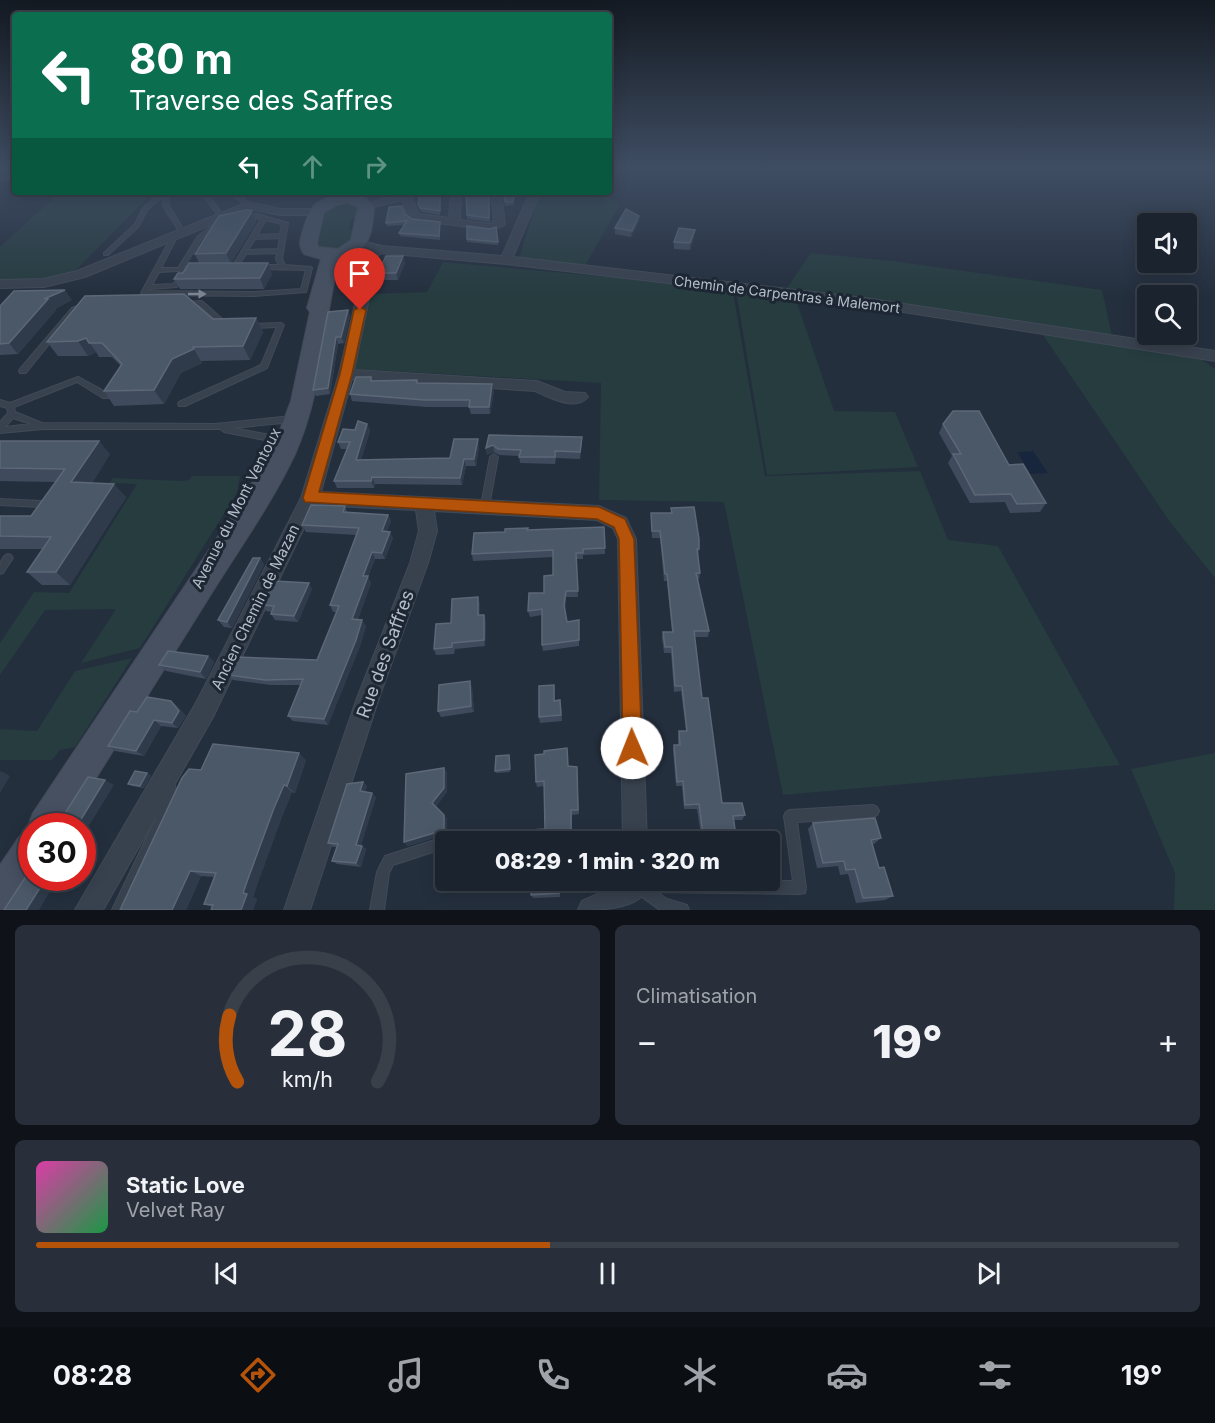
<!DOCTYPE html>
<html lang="fr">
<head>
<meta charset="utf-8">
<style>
	body { margin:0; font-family:Inter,sans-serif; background:#282f3a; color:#f1f3f6; height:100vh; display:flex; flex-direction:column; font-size:22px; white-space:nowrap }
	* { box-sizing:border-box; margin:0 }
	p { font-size:20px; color:#a0a4aa }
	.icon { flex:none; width:33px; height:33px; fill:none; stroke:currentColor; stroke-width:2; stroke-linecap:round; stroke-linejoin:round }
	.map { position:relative; height:910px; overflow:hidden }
	.sheet { display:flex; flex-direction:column; gap:15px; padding:15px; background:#0f1319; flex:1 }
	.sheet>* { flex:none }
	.top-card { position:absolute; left:12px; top:12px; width:600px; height:183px; border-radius:6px; box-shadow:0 3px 15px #0003,0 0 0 2px #39404a; background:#0b6e4f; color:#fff; overflow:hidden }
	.controls { position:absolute; left:1137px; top:213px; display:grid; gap:12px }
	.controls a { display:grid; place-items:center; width:60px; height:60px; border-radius:6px; background:#1b232e; box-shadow:0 3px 15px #0003,0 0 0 2px #39404a; font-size:30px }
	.speed { position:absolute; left:18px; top:813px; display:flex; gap:12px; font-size:30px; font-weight:700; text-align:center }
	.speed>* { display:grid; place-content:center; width:78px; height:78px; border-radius:50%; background:#1b232e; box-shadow:0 3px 15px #0003,0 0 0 2px #39404a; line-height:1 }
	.speed .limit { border:9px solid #d22; background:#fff; color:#111 }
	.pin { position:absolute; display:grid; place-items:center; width:51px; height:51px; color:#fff; margin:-62px -26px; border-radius:50% 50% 50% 0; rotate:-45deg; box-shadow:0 0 6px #0007 }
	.pin .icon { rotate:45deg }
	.me { position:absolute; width:66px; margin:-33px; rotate:359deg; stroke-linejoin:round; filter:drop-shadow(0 0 4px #0008) }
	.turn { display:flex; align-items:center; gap:21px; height:126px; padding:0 18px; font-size:27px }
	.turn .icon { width:78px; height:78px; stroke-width:2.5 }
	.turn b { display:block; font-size:42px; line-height:51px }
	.lanes { display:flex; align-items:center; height:57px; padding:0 18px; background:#0003; justify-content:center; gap:30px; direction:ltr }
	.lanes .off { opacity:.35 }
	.big { font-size:45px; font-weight:800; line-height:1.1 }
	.sheet .widget { flex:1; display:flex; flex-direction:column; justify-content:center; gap:9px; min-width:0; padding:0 21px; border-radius:9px; background:#282f3a }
	.sheet .dial { align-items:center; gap:0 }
	.dial svg { height:156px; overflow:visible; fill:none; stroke:#39404a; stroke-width:7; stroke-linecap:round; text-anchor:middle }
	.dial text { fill:#f1f3f6; stroke:none }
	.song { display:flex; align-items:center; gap:18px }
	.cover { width:72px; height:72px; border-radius:9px; background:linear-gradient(135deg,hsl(320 70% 55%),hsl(140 70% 35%)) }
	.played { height:6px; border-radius:3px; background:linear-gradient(90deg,#b45309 45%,#39404a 45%) }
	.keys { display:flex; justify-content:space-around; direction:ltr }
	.heat { display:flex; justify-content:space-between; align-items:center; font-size:33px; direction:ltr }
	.sheet .tiles { flex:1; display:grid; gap:15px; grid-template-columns:1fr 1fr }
	.widget:last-child { grid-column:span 2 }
	.trip { position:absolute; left:435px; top:831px; width:345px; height:60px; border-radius:6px; background:#1b232e; box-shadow:0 3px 15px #0003,0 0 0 2px #39404a; font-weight:800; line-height:60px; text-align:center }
	.dock { display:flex; height:96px; justify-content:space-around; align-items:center; background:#0b0e12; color:#a0a4aa }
	.dock .icon { width:42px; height:42px }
	.dock .active { color:#b45309 }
	.dock b { font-size:27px; color:#f1f3f6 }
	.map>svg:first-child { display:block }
	.green { fill:#263c3f }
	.water { fill:#17263c }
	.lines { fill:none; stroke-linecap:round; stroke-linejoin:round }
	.lane-casing { stroke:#414a57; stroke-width:2 }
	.street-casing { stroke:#414a57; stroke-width:2 }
	.secondary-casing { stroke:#414a57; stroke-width:2 }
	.lane { fill:#38414e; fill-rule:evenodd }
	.street { fill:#38414e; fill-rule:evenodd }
	.secondary { fill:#465061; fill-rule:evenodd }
	.wall { fill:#3f4b5c }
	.shaded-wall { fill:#2f3b4b }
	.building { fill:#4b5868; stroke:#5c6777; stroke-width:1.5 }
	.oneway { fill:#7c8592 }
	.route { fill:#b45309; stroke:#753606; stroke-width:1.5 }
	.labels { text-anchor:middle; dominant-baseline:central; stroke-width:6; stroke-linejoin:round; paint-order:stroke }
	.far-street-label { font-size:14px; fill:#b4bcc9; stroke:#1d2633 }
	.street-label { font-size:15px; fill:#b4bcc9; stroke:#1d2633 }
	.near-street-label { font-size:18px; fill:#b4bcc9; stroke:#1d2633 }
</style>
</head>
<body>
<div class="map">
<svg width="1215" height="910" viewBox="0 0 1215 910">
	<rect width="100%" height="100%" fill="#242f3e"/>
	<path class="green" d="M60 192H153L73 273 40 280 0 281V247Z
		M540 192H599L620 204 585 266 519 258Z
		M346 202 358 206 356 217 351 220 349 229 354 231 351 243 337 250 319 247 317 244 325 211Z
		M811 253 892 261 1102 290 1112 336 787 288Z
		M443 262 620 278 733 292 765 476 920 471 948 540 998 546 1120 765 783 795 724 502 599 500 601 383 353 369 368 294 427 292Z
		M736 291 795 297 834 411 895 412 918 467 767 475Z
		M1041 332 1202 360 1215 369V578L1170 522Z
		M192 476H240L237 493 140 648 81 663 116 609 45 610 0 675V643L34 592 69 593 137 484 109 483 113 478 181 481 189 480Z
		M132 658 75 747 60 750 52 760H0V729L37 731 75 671Z
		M1215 753V910H1174L1175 873 1131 769Z"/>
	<path class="water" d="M1033 451 1048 473 1031 474 1017 452Z"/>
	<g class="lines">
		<g class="lane-casing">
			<path id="lane" d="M909 167H915L916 168 913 170Z
				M15 168V173H11V171Z
				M0 175 11 178 8 180 0 179Z
				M161 192H168L169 206 185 232 184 233H180L163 206V196L147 210 139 226 108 255H104V253L135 224 143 208Z
				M229 192H235L251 205 246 206Z
				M205 196H209L224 216 223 217H219L204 197Z
				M257 214 288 223 282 259 285 265 311 267 312 268 306 292 254 296 144 295 141 293 173 234 178 235 161 268H178L198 236 217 222 220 224 219 225 202 238 184 267H195L198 269 197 270 159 272 152 285 173 284 181 274 183 273 186 275 177 287 150 289 148 291 254 292 301 289 306 270 258 269 255 267 258 265H279L276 259 277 253 246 254 237 268H233L232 267 261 219C254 217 246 222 240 218L243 216ZM266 220 282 224 280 234 257 235ZM280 238 278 249 248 250 255 239Z
				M201 301 203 302 229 325V327H225L199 305 186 306 183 304 186 302Z
				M83 304 85 305V307L76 310 26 373H20L19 371 20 369 72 308Z
				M281 323 284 325 267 368 185 406H179L178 404 179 402 261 365 277 327 251 328 248 326 251 324Z
				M78 377 109 394 110 396 109 398H103L77 382 14 407 15 412 42 423 215 424 282 417 292 420 293 422 291 427H285V424L282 423 233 428 270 435C277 435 281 427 289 429L290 431 289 433 278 440 270 441 224 432 220 429H43L0 433V422L8 413 7 408 0 406V400L10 403ZM13 418 31 424 5 427Z
				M494 454 498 457 489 506 488 508H482L481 506 490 457Z
				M0 499 41 501 44 502 45 504 44 506 41 507 0 505Z
				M8 554 11 555 13 558 3 573 0 574C0 566 0 557 8 554Z
				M168 777 172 779C175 786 179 794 176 801L126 910H112L166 797 162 783 164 779Z
				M873 805 877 807 879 811 877 815 873 817 797 822 806 888 805 893 800 894 657 892 667 899 687 905 689 910H660L632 890 631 885 632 880 793 881 784 816 786 812 790 810Z
				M438 839 442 841 444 845 442 849 393 865 389 873 384 910H370L377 872 385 856Z"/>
		</g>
		<g class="street-casing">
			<path id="street" d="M403 192H413L412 198 419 214 449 218 451 192H461L460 220 491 224 494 220 491 192H501L505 225 491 230 414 220 408 217 402 200 366 209 360 206Z
				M530 192H540L513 257 865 298 1215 351V361L865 306 506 264 381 253 378 256 354 370 537 381 565 392 585 393 588 397C576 412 548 397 535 391L352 379 321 492 599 506 626 518 636 539 647 842H623L618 539 613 528 597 520 434 511 437 531 428 563 379 698 310 910H284L357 698 410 563 419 531 416 510 315 505 213 717 103 910H75L197 701 301 498 339 374 366 256 370 250 354 247 352 244 358 240 382 246 502 256Z
				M248 202 280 209H317L323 212 317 215H280L249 209 85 277 44 287 0 288V280L44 279 77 271Z
				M622 880H649C648 910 601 910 578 910L582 901 618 885Z"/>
		</g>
		<g class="secondary-casing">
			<path id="secondary" d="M348 193 366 198 374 206C372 234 370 253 339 259 323 323 323 392 295 454 272 503 239 549 211 594 163 672 114 749 66 826H32V878H36L15 910H0V865L19 837 31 832 28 826 33 813 231 517 272 451 291 401 310 312 307 308 321 259 304 254C298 245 300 240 303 230 312 200 318 199 348 193ZM348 203 358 207 351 240 338 249 318 247 317 243 324 212 337 205Z"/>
		</g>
		<use href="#lane" class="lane"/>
		<use href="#street" class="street"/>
		<use href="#secondary" class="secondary"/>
	</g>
	<path class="wall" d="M420 192H441L440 215 421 212 418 204Z
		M489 192 490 222 467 219V215Z
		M503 192H516L513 205 505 206Z
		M252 211 256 222 231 263 272 274 264 289H180L174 279 199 263 195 254Z
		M405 214 412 219 440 226V240L400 236 399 233 405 225 387 226 386 223Z
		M639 222 631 237 615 234V228Z
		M496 227 498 245 467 242V239Z
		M694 237 690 250 674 249V242Z
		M405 263 398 280H381L378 273Z
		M72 300 55 309 56 310 18 354 0 355V306Z
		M348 310 350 316 344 343 338 344 330 394 316 396 313 390Z
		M256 318 263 332 250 360 201 361 202 363 181 373 164 404 114 406 104 391 121 366 112 357H99L96 352 88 356H58L47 342 213 319Z
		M371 377 373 381 417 380 418 383 494 391 490 414H471L469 407H427L352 401 350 394Z
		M367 424 370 431 361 460 450 458 479 446 476 466H466L462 485 375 484 374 488H337L334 481 347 449H341L338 442 355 430Z
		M943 424 1009 465 1046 503 1040 512 1010 513 1005 502 970 503 948 463 952 456 939 433Z
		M489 435 582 443 580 459 556 458 555 464 520 463 519 456 499 455 494 452 487 455 486 448Z
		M0 441 110 454 92 483 126 497 70 585H42L27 572 42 549H0V516H31L56 482 0 481Z
		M345 506 347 512 388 515 391 521 387 531 393 538 385 559H375L368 577 371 583 358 619 366 626 360 646 328 725 293 721 288 716 300 685H271L233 680 228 675 317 660 337 612H333L330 605 357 535 306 532 302 525Z
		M671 508 699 549 698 556 700 573 699 579H698L709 631 708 637H695L702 698 722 803 745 815 742 820H734L737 842H702L697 809H684L682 786H676L673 750 674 745H678V737L679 731H686L681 691 674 692 671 653H664L662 638 663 632H672L667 581H664L660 538H652L651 520V513H671Z
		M604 527 605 554 583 555V559H576L578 597H566L565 610 567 622 579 620V646L543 651 542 645V615L530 617 528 611 544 593 553 575V557L473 561 472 554 505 532 528 530Z
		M260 558 264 565 232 628 224 627 218 620Z
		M312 589 298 622 275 620 271 614 272 612 266 611 262 605Z
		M480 603V615L486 621 485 646 455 649 454 654 436 655 434 649 451 623Z
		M208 656 214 662 206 679 166 671 159 665Z
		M554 685 555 700 561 706 562 721 540 723 539 717Z
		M472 687 474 712 441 717 438 711Z
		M171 701 178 707 186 716 178 728 161 726 144 756 115 751 108 746 137 712Z
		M510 757V772L496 773 495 771Z
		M306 760 295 793 292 792 283 814 258 881 253 897 257 899 253 910H211L212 907 204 904 215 877 201 876 186 910 201 770Z
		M568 766 577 767 579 814 572 815V842H531L545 829 544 786 537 787 536 782Z
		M444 768 447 773V792L435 807 447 819V840L437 837 408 846 404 842Z
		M147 773 151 776 144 788 132 786 128 784Z
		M363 782 367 786 365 792 376 797 361 845 366 849 361 867 337 864 332 861 337 847H333L328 843Z
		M813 823 881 838 874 844H872L879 868 893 896 885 900 856 903 848 874 840 875 838 866 817 868 808 829Z
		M531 880H560V897L533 898 531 895Z"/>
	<path class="shaded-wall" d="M6 167H12L5 174 2 171Z
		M252 211 256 222 231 264 226 253Z
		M639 216V222L631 237 632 231Z
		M695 230 694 237 690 250V243Z
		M403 256 405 263 398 280 396 273Z
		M268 263 272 274 264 289 260 278Z
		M65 290 72 300 55 309 56 310 18 354 9 343 44 299Z
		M348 310 350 316 344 343 341 337Z
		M256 318 263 332 250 360 243 346Z
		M336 337 338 344 330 394 328 388Z
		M86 338 96 352 88 356 78 341Z
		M194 349 202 363 181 373 164 404 154 390 172 359Z
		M492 384 494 391 490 414 489 407Z
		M367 424 370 431 359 467 356 460Z
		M478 439 479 446 476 466 474 459Z
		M99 441 110 454 84 496 71 482Z
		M493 445 494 452 487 455 486 448Z
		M464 459 466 466 462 485 460 478Z
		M372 477 375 484 374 488 371 481Z
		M114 484 126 497 70 585 56 572Z
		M388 515 391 521 385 538 382 531Z
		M390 532 393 538 385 559 382 553Z
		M372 552 375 559 368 577 371 583 356 625 352 619 363 576Z
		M260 558 264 565 232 628 227 622Z
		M309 583 312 589 298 622 294 616Z
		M478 597 480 603V622L478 615Z
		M484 615 486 621 485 646 484 640Z
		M362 620 366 626 360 646 328 725 324 719Z
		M208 656 214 662 206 679 200 672Z
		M470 681 472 687 474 712 471 706Z
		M171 701 178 707 186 716 178 728 172 723Z
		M154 720 161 726 144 756 136 751Z
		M299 753 306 760 295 793 287 786Z
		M444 768 447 773V792L435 808 432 803Z
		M1 771 10 776 0 793V772Z
		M147 773 151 776 144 788 140 786Z
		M105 780 114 785 82 837V826H77Z
		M363 782 367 786 364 796 360 791Z
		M284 785 292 792 283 814 253 897 257 899 253 910H241L243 893 274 808Z
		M372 793 376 797 360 849 356 845Z
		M444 815 447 819V840L444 836Z
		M434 833 437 837 408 846 404 842Z
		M362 846 366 849 361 867 356 863Z
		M190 871 201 876 186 910H172Z
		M57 878H69L64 885 54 882Z
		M45 880 55 883 39 910H26Z"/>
	<path class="building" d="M0 167H6L2 171H0Z
		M420 192H440V211L420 208 418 204Z
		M466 192H489V218L467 215Z
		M503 192H515L513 202H505Z
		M402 206 405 214 412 219 440 222 439 236 399 233 407 221 386 223 389 207Z
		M626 209 639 216 632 231 615 228Z
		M246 210 252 211 226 253 195 254 219 216Z
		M467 226 490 229 496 227 498 242 467 239Z
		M679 228 695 230 690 243 674 242Z
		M386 256H403L396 273H378Z
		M189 263H268L260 278 174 279 178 273H183Z
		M65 290 44 299H48L9 343 0 344V306L14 291Z
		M184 294 213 319 256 318 243 346 193 347 194 349 172 359 154 390 104 391 122 364 102 343H89L86 338 78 341 47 342 85 296Z
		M348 310 341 337H336L328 388 313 390 328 312Z
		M356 377H371V381L417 380V383L492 384 489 407H469L470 400H425L350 394Z
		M953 411H979L1009 465 1023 464 1046 503 1017 504 1011 494 975 495 953 454H961L943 424Z
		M358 421 367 424 356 460 450 458 454 439H478L474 459H464L460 478 372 477 371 481H334L350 442H338L343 429 355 430Z
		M489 435 582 437 580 452 555 451V457H519L521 450 498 449 493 445 486 448Z
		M0 441H99L71 482 114 484 56 572H27L51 537 0 536V516H31L65 469 0 468Z
		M311 505 345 506 343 512 388 515 382 531 390 532 382 553 372 552 363 576H368L352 619 362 620 356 640 324 719 288 716 303 679 265 680 228 675 236 657 317 660 339 606 330 605 359 528 302 525Z
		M694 507 699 539V549H697L700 573H696L709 631H694L702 698H708L722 803H742L745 815 733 816 737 842H704L699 804 685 805 683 781 677 782 674 745H680L679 731H687L682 686H675L672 647H665L663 632H673L667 574H665L660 531H652L651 513H672L671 508Z
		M604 527 605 548 583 549V553H576L578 591H566L564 605 567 622 579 620V640L542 645V609L528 611 529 593H544V576L553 575V550L472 554 474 533 505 532V529L528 528 527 530Z
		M253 558H260L227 622 218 620Z
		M274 581 309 583 294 616 271 614 274 606 262 605Z
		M478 597V615H484V640L452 643V647L434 649 436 624 451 623 452 599Z
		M168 651 208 656 200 672 159 665Z
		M470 681 471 706 438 711 439 685Z
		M554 685V701L560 700 561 715 539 717V686Z
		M147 697 171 701 179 711 172 723 154 720 136 751 108 746 130 711 137 712Z
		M213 744 299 753 287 786 284 785 274 808 249 876 243 893 247 894 241 910H211L213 905 204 904 216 873 190 871 172 910H120L182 778 189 769 201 770Z
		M567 748 568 766 577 767 578 810H571V842H531V830L545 829 544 781 536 782 535 755 544 754V751Z
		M509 755 510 769 495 771 496 756Z
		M444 768V788L432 803 444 815V836L434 833 404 842 406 774Z
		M135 771 147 773 140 786 128 784Z
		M88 777 105 780 77 826H57Z
		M363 782 360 791 372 793 356 845 362 846 356 863 332 861 338 844 328 843 347 784Z
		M875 818 881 838 871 840 879 868 884 867 893 896 863 898 855 869 846 870 844 861 823 863 813 823Z
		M649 830H671L672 842H649Z
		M32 867V878H57L54 882 45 880 26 910H4Z
		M531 880H559V893L531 895Z"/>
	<defs><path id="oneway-solid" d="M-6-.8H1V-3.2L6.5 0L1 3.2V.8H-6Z" transform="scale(1.5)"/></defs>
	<use class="oneway" href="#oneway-solid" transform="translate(197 294)"/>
	<linearGradient id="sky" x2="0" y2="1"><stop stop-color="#141a22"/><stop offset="0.57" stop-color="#3f4d63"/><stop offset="1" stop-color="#3f4d63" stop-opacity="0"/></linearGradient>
	<rect width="1215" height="295" fill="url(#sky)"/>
	<path class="route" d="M360 307 366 310 352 374 319 492 599 507 625 519 634 539 642 748 639 755 632 758 626 755 623 748 619 539 614 527 597 519 305 502 303 498 340 374 354 310Z"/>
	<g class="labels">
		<g class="far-street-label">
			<text transform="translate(787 294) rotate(7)">Chemin de Carpentras à Malemort</text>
		</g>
		<g class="street-label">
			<text transform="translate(236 508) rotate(-63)">Avenue du Mont Ventoux</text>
			<text transform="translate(255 607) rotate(-64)">Ancien Chemin de Mazan</text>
		</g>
		<g class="near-street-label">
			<text transform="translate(385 654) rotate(-70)">Rue des Saffres</text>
		</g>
	</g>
</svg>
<div class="controls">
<a><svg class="icon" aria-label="sound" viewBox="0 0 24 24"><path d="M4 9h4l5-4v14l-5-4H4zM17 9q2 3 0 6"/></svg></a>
<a><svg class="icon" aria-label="search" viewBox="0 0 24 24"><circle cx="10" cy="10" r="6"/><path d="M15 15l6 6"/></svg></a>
</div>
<div class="speed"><div class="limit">30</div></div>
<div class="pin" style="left:360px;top:310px;background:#d93025"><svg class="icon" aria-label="arrive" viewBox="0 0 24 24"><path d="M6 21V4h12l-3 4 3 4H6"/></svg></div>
<svg class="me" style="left:632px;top:748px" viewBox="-20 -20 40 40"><circle r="19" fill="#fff"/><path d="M0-13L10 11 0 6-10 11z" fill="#b45309"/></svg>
<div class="trip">08:29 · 1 min · 320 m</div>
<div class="top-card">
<div class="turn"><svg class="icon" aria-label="left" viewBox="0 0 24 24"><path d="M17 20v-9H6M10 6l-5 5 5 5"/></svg><div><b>80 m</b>Traverse des Saffres</div></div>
<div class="lanes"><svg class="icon" aria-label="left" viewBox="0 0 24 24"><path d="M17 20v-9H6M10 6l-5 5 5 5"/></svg><svg class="icon off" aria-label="ahead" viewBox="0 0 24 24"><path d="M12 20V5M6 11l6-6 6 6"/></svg><svg class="icon off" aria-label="right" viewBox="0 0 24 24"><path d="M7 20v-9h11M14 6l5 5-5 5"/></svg></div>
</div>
</div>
<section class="sheet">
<div class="tiles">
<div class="widget dial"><svg viewBox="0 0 100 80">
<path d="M14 69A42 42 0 1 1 86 69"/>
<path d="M14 69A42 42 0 0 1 10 35" stroke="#b45309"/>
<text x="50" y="56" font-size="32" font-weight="700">28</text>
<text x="50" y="72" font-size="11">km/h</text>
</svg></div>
<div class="widget"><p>Climatisation</p>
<div class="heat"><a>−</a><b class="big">19°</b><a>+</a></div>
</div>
<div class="widget">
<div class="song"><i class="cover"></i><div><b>Static Love</b><p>Velvet Ray</p></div></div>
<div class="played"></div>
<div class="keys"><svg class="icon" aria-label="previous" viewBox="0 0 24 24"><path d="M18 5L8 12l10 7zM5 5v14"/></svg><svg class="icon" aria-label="pause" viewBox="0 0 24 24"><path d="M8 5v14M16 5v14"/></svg><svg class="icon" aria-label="next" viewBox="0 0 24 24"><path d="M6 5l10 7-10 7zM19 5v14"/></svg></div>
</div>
</div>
</section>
<nav class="dock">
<b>08:28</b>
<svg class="icon active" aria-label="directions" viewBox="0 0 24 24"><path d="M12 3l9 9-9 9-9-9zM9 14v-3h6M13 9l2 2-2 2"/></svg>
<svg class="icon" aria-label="music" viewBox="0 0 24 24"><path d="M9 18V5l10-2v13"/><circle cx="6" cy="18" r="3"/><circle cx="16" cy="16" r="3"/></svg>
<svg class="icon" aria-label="phone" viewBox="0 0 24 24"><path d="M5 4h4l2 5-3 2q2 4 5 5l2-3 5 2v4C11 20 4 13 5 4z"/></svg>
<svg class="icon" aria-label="climate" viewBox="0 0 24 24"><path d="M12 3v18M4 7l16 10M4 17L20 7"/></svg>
<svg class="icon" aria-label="car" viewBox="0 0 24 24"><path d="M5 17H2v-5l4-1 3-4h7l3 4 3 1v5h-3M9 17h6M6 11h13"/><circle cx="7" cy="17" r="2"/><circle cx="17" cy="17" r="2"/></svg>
<svg class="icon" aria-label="filters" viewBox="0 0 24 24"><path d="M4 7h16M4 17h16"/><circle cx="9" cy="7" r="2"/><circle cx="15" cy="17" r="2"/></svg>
<b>19°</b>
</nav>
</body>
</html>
